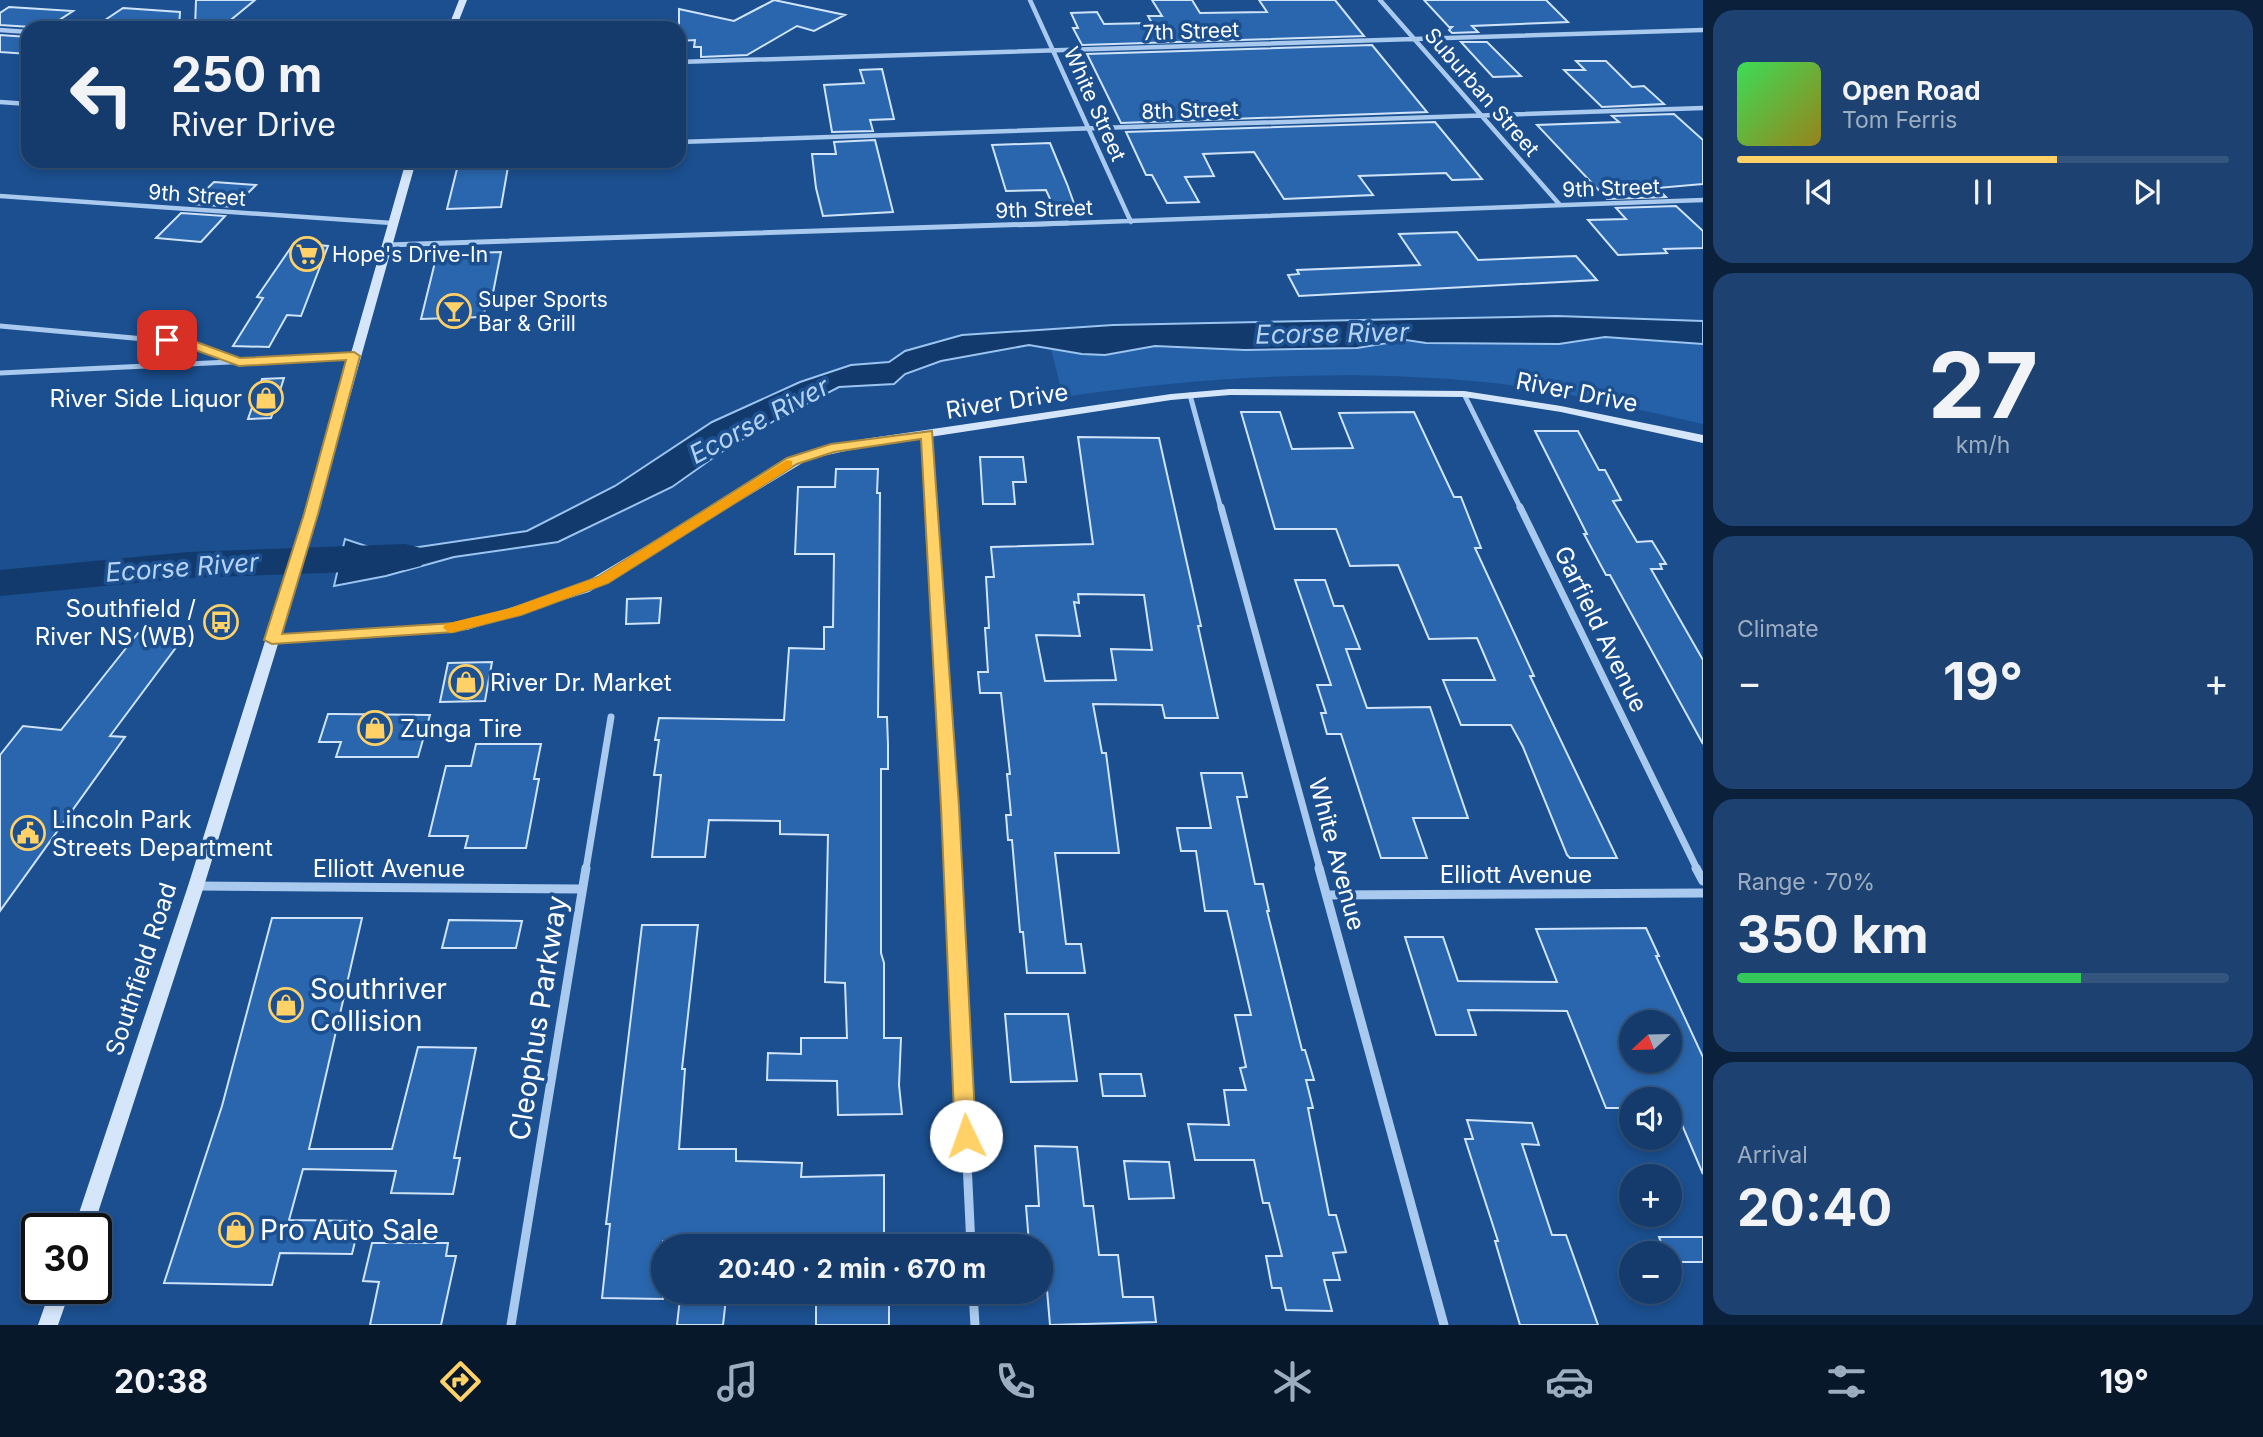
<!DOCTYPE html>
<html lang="en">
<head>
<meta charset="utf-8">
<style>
	body { margin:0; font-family:Inter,sans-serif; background:#1d4271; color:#f1f3f6; height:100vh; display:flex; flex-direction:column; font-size:26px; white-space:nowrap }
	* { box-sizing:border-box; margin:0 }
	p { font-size:23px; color:#9dadc1 }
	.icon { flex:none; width:38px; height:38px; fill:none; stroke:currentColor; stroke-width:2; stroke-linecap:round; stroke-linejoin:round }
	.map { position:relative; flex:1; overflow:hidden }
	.sheet { display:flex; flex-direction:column; gap:10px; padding:10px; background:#0b203b; width:560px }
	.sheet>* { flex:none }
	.hud { position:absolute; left:21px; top:21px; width:665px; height:147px; border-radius:21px; box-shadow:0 4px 10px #0003,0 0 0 2px #33557e; background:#143b6b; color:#f1f3f6; overflow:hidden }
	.needle { width:46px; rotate:248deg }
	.fabs { position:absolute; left:1619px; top:1010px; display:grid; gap:14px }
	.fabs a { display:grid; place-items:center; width:63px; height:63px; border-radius:50%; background:#143b6b; box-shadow:0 4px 10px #0003,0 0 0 2px #33557e; font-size:35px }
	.speed { position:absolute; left:21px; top:1213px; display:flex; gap:14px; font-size:35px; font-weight:700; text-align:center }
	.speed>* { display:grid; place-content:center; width:91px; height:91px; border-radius:50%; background:#143b6b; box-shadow:0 4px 10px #0003,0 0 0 2px #33557e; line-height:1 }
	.speed .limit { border:4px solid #111; border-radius:10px; background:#fff; color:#111 }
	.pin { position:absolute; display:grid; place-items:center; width:60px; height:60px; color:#fff; margin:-30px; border-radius:14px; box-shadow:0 4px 10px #0006 }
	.me { position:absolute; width:77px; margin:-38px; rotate:357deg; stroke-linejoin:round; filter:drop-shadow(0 0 5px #0008) }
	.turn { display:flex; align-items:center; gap:24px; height:147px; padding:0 35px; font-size:32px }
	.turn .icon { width:91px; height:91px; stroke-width:2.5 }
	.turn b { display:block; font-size:49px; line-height:60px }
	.big { font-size:52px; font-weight:700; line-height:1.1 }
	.sheet .card { flex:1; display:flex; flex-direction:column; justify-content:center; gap:10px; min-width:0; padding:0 24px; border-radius:21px; background:#1d4271 }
	.sheet .dial { align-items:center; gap:0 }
	.dial b { font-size:91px; line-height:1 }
	.song { display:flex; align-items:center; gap:21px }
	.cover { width:84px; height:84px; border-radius:10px; background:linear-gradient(135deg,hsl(130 70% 55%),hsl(50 70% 35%)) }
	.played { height:7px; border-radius:4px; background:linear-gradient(90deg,#ffd166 65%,#33557e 65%) }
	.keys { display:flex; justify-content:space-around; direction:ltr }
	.heat { display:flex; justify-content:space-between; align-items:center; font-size:38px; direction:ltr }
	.charge { height:10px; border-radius:5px; background:linear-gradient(90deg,#34c759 70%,#33557e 0) }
	.trip { position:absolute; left:651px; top:1234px; width:402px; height:70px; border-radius:35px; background:#143b6b; box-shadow:0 4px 10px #0003,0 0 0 2px #33557e; font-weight:700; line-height:70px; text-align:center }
	.dock { display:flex; height:112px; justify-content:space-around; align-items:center; background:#08182b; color:#9dadc1 }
	.dock .icon { width:49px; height:49px }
	.dock .current { color:#ffd166 }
	.dock b { font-size:32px; color:#f1f3f6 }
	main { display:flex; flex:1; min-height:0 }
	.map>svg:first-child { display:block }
	.green { fill:#2461a8 }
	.water { fill:#123a6d; stroke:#9cc4f0; stroke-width:2 }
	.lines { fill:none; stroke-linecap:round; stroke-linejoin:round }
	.river { fill:#123a6d; fill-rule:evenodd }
	.building { fill:#2a66ad; stroke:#cfe3fa; stroke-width:2; fill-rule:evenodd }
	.street-far3 { stroke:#a9c9ee; stroke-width:4.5 }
	.street-far2 { stroke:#a9c9ee; stroke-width:5 }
	.street-far1 { stroke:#a9c9ee; stroke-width:7 }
	.street { stroke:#a9c9ee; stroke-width:9 }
	.secondary { fill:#d6e6fa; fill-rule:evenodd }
	.route { fill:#ffd166; stroke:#a68842; stroke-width:2 }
	.slow { fill:#f59e0b }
	.labels { text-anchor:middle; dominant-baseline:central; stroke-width:7; stroke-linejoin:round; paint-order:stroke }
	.far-street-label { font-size:21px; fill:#fff; stroke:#1b4f8f }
	.far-poi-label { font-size:21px; fill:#fff; stroke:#1b4f8f; text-anchor:start }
	.street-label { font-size:24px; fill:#fff; stroke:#1b4f8f }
	.poi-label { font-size:24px; fill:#fff; stroke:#1b4f8f; text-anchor:start }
	.water-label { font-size:26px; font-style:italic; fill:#b5d3f5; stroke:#1b4f8f }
	.near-poi-label { font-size:28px; fill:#fff; stroke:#1b4f8f; text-anchor:start }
	.near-street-label { font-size:28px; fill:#fff; stroke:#1b4f8f }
</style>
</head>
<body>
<main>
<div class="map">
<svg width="1703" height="1325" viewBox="0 0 1703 1325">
	<rect width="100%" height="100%" fill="#1b4f8f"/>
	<path class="green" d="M1703 327V424C1634 409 1564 391 1493 383 1350 368 1205 376 1063 397L1048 337Z"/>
	<path class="water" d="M1557 316 1703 321V344L1605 337 1559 344 1426 343 1406 340 1357 348 1245 350 1155 346 1105 355 1082 354 1029 345 941 361 905 374 894 384 839 387 779 418 720 453 672 487 558 542 454 557 386 576 334 586 345 539 372 548H412L527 531 615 486 712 422 800 382 851 365 889 362 905 351 962 335 1113 325Z"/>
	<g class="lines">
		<path class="river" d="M405 544 421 548 427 557 421 566 405 570 188 578 0 596V570L188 552Z"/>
	</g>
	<path class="building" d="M196 0H255L221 28H195Z
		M774 0 845 15 814 31 797 26 747 55 701 57V47H694L695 40 679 41V9L734 21Z
		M1152 0H1192L1200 13 1267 12 1259 0H1335L1364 36 1082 45 1073 28H1078L1071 13 1097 12 1104 24 1152 23 1148 16H1162Z
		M1424 0H1546L1568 22 1472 26 1478 32 1452 33 1449 30 1452 27H1449Z
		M9 7 73 11 47 28 0 25V13Z
		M123 8 180 12 179 28 96 26Z
		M0 35 28 37V54L0 52Z
		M1461 42H1487L1521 76 1493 77Z
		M1372 45 1427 112 1121 123 1087 54Z
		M1576 61H1606L1632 87 1644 86 1664 104 1602 107 1564 70H1585Z
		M882 69 894 119 870 120 873 131 832 132 824 85 864 83 860 70Z
		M1674 114 1703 140V184L1657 188 1666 197 1607 199 1537 125 1619 122 1612 116Z
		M1435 122 1482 179 1452 180 1446 173 1359 176 1373 195 1284 199 1254 152 1203 154 1214 176 1185 177 1199 202 1167 203 1152 175H1146L1126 132Z
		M875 140 893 212 823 216 816 188 812 154H836L834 142Z
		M1050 143 1067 184 1076 209 1055 210 1046 190 1006 191 992 145Z
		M459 161H509L501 207 447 209Z
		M214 182 256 185 234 207 191 204Z
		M1676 206 1703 231V248L1664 249 1667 253 1618 255 1588 220 1626 219 1616 208Z
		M181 213 225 216 201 242 156 238Z
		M1457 232 1478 260 1576 256 1597 280 1299 296 1288 275 1299 274 1297 270 1420 265 1399 234Z
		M294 243 328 246 301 316 287 315 269 347 233 346 263 298 257 297Z
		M501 252 492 298H488L483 317 421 319 437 254Z
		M284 378 271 418 248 419 262 379Z
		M1241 412H1280L1292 449 1353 448 1339 413 1414 412 1454 497H1461L1481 548H1475L1534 676H1530L1617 858H1570L1567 855 1523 747 1511 725H1461L1443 680H1495L1477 638 1429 639 1398 565 1350 566 1336 529H1275Z
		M1535 431H1578L1599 470H1605L1621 500 1613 501 1637 542 1652 541 1666 564H1660L1662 569H1651L1703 660V744L1610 575H1606L1584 534H1587Z
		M1078 437 1159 438 1201 626H1198L1218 718H1165L1162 705 1093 704 1102 753H1106L1119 853H1055L1066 944H1081L1085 973H1027L1023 932H1020L1012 840H1008L1006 815H1011L1007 774H1010L1001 693H980L978 672H988L985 628H989L986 577H994L991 547 1093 544ZM1078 594 1144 595 1152 650 1111 649 1116 680 1045 681 1036 635 1080 636 1074 602 1079 603Z
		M980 457H1023L1026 482H1013L1015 504H983Z
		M836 469H878L877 493H880L878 717H887L888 745V769H881V953L884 963V1038H901L899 1085 902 1114 838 1115 837 1081 767 1080 768 1053 801 1054V1038H847L845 983 825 982 828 835 780 834V821L709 820 705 857H652L661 775H654L659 740H655L659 718 784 720 789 648 824 649V627H833L834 554H795L798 487H835Z
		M1295 580H1325L1334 606H1343L1360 649H1346L1367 708 1430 707 1468 818H1413L1427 858H1381L1341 734H1327L1321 713H1326L1317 685H1331Z
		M661 598 659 623 626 624 627 599Z
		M138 633 183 638 110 736 125 737 0 911V755L23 726 61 730Z
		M492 662 485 701 440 702 448 663Z
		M328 714H337L430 715 418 757H336L341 742H319Z
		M476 744H541L534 779H539L526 848H465L468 836H429L446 766H471Z
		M1201 773H1242L1247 797H1237L1255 884H1263L1269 911H1267L1302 1050H1305L1314 1080H1306L1313 1108H1308L1329 1215H1336L1346 1252 1333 1253 1340 1280H1324L1332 1311 1286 1310 1281 1288H1272L1266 1256H1282L1269 1203H1263L1254 1160H1195L1188 1124 1229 1125 1224 1090H1246L1240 1068 1246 1067 1235 1015H1251L1227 911H1205L1196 851H1181L1177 828H1211Z
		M272 918H362L309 1149H392L418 1047 476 1048 454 1158H460L453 1194 391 1193 396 1171 303 1169 289 1220 360 1221 352 1254 280 1253 272 1285 164 1283 222 1106Z
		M449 920 522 921 516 948H442Z
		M642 925H698L682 1069H685L679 1149H736V1161L802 1163 801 1177 884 1175V1246H819V1242L663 1241V1299L602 1298 610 1224H606Z
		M1646 928 1659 956H1656L1703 1057V1174L1671 1099H1631V1108H1606L1567 1011 1468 1010 1476 1035H1436L1405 937H1443L1458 981 1557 982 1536 929ZM1631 1022H1670V1060H1631Z
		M1005 1014H1068L1077 1081 1011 1082Z
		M1100 1074H1141L1145 1096H1103Z
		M1467 1120 1532 1123 1539 1145 1522 1144 1552 1235H1566L1598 1325H1520L1495 1241H1498L1465 1139H1473Z
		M1035 1146 1077 1147 1084 1206H1093L1099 1255H1118L1123 1297H1153L1156 1322 1050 1325 1043 1243H1029L1026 1206H1039Z
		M1124 1161 1169 1162 1174 1198 1129 1199Z
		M1659 1237H1703V1262H1670V1253H1665Z
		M372 1243H448L446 1256H456L441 1325H370L379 1282 363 1281Z
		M816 1292H889V1325H816Z
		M680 1298H726L723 1325H677Z"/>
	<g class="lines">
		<path class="street-far3" d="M1030 0 1131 222
			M1380 0 1560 205
			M0 30 28 32
			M679 62 1703 30
			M0 102 28 104
			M679 142 1703 108
			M0 196 392 223
			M1020 225 1703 200"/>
		<path class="street-far2" d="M386 245 1068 223
			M0 326 189 343 231 360
			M0 373 354 356
			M1464 394 1521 509
			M1190 395 1221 509
			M927 434 932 509"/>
		<path class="street-far1" d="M932 507 953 869
			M1221 507 1320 869
			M1520 507 1697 869
			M586 869 611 717"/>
		<path class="street" d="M953 868 971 1246
			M1319 868 1444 1325
			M1696 868 1703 881
			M197 886 582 889
			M1328 895 1703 893
			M973 1292 975 1325
			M511 1325 586 868"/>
		<path class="secondary" d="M459 0H467L456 28H448Z
			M406 161H416L317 514 280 635 466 622 579 586 801 453 864 439 1171 394 1230 389 1464 391 1561 406 1703 435V443L1561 412 1464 397 1230 395 1171 400 864 447 809 459 589 592 467 630 278 644 204 886 93 1228H74L188 886 305 514Z
			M51 1288H71L58 1325H38Z"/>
	</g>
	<path class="route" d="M167 337 194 341 240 358 354 352 360 356 318 514 282 634 454 623 510 609 598 577 787 458 831 444 932 431 959 807 976 1136 973 1142 966 1145 958 1142 955 1136 941 807 921 439 834 452 797 464 608 583 521 615 454 632 272 644 264 640 304 514 346 360 239 366 187 347 163 343 161 340Z"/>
	<path class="slow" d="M787 460 792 461V467L608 583 521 615 450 633 443 628 445 624 511 608 598 577Z"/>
	<defs>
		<g id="supermarket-ring" transform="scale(1.75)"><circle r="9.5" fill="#1b4f8f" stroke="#ffd166" stroke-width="1.5"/><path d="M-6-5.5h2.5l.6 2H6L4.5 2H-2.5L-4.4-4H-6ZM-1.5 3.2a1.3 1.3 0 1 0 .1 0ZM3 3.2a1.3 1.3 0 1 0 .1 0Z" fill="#ffd166"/></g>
		<g id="bar-ring" transform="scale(1.75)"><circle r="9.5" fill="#1b4f8f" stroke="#ffd166" stroke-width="1.5"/><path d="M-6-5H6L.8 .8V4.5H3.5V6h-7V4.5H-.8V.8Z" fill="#ffd166"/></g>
		<g id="shop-ring" transform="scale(1.75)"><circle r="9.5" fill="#1b4f8f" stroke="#ffd166" stroke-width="1.5"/><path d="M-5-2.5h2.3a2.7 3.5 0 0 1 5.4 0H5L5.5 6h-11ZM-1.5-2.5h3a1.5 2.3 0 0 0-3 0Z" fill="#ffd166"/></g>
		<g id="bus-ring" transform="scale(1.75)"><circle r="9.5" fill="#1b4f8f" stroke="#ffd166" stroke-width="1.5"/><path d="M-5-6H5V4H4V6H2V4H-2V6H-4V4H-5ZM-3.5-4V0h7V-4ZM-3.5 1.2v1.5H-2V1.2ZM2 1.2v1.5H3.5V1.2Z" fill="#ffd166"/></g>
		<g id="civic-ring" transform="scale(1.75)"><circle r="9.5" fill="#1b4f8f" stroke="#ffd166" stroke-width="1.5"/><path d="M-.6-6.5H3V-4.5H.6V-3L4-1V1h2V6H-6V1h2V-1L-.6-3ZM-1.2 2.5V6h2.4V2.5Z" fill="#ffd166"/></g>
	</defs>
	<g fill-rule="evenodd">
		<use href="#supermarket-ring" x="307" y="254"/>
		<use href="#bar-ring" x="454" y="311"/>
		<use href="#shop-ring" x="266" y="398"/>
		<use href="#bus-ring" x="221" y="622"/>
		<use href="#shop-ring" x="466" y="682"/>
		<use href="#shop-ring" x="375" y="728"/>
		<use href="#civic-ring" x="28" y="833"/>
		<use href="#shop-ring" x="286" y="1005"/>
		<use href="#shop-ring" x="236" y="1230"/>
	</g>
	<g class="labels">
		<g class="far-street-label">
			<text transform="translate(1191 31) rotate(-2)">7th Street</text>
			<text transform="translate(1482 92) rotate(49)">Suburban Street</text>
			<text transform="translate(1095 104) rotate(66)">White Street</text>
			<text transform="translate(1190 110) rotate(-2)">8th Street</text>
			<text transform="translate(1611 188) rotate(-2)">9th Street</text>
			<text transform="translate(197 195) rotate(4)">9th Street</text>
			<text transform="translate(1044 209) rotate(-2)">9th Street</text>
		</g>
		<g class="far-poi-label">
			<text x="332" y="254">Hope's Drive-In</text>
			<text x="478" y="299">Super Sports<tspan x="478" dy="24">Bar &amp; Grill</tspan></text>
		</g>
		<g class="street-label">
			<text transform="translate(1577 392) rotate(11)">River Drive</text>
			<text transform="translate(1007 401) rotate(-9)">River Drive</text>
			<text transform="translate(1601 629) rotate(64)">Garfield Avenue</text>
			<text transform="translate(1337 854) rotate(75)">White Avenue</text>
			<text x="389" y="868">Elliott Avenue</text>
			<text x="1516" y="874">Elliott Avenue</text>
			<text transform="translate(141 969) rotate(-72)">Southfield Road</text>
		</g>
		<g class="poi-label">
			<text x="242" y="398" text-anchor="end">River Side Liquor</text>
			<text x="196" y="608" text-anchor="end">Southfield /<tspan x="196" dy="28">River NS (WB)</tspan></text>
			<text x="490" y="682">River Dr. Market</text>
			<text x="400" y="728">Zunga Tire</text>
			<text x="52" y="819">Lincoln Park<tspan x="52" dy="28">Streets Department</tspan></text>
		</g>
		<g class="water-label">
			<text transform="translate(1332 333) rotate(-1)">Ecorse River</text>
			<text transform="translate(759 420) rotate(-28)">Ecorse River</text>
			<text transform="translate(182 567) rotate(-4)">Ecorse River</text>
		</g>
		<g class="near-poi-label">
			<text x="310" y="989">Southriver<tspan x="310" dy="32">Collision</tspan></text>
			<text x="260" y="1230">Pro Auto Sale</text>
		</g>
		<g class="near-street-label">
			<text transform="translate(538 1018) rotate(-81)">Cleophus Parkway</text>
		</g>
	</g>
</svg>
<div class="fabs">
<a><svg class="needle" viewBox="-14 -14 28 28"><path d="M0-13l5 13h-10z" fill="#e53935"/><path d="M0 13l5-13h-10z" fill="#9dadc1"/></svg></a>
<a><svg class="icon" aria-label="sound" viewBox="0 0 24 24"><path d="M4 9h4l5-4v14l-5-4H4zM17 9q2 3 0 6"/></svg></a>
<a>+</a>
<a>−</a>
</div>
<div class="speed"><div class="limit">30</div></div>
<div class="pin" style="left:167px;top:340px;background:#d93025"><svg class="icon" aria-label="arrive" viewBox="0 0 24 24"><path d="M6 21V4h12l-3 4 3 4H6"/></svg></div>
<svg class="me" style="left:966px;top:1136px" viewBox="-20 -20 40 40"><circle r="19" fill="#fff"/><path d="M0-13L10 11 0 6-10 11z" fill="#ffd166"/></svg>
<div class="trip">20:40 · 2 min · 670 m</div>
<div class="hud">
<div class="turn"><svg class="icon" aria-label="left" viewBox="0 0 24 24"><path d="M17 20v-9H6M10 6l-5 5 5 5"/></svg><div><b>250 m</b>River Drive</div></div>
</div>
</div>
<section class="sheet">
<div class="card">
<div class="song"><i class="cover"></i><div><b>Open Road</b><p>Tom Ferris</p></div></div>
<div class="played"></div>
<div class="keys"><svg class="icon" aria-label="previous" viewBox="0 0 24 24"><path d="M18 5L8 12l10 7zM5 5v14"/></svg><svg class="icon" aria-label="pause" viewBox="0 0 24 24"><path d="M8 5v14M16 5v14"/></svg><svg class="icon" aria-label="next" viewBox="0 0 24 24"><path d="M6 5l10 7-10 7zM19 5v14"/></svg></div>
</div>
<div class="card dial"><b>27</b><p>km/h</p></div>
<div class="card"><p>Climate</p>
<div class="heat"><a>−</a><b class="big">19°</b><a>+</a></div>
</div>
<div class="card"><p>Range · 70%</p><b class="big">350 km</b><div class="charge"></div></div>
<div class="card"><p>Arrival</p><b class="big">20:40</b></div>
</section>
</main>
<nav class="dock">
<b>20:38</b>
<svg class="icon current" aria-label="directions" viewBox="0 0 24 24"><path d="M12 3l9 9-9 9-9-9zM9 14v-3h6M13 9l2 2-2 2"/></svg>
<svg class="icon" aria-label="music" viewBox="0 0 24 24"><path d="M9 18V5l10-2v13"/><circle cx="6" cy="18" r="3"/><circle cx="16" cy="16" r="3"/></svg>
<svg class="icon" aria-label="phone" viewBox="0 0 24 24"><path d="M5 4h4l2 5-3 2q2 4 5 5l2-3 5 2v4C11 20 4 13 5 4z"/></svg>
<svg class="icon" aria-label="climate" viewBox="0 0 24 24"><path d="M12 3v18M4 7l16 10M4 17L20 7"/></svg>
<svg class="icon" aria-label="car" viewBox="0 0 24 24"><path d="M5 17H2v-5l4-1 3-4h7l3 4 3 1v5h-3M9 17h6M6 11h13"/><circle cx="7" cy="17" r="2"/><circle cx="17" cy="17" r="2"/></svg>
<svg class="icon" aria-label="filters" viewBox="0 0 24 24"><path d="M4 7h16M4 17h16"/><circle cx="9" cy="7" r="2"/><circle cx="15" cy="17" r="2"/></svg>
<b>19°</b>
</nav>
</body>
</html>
